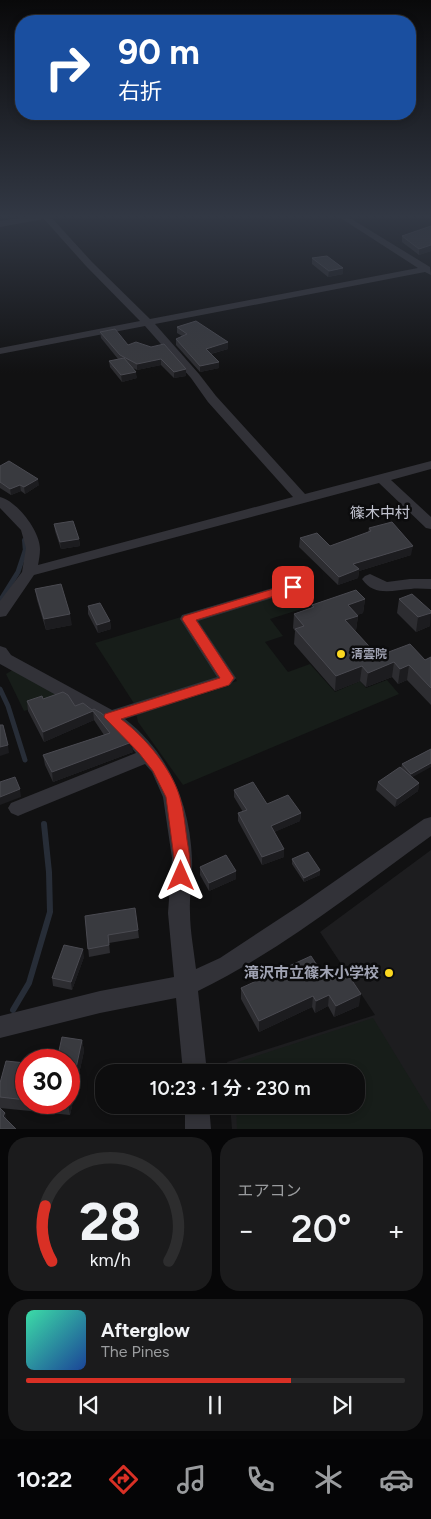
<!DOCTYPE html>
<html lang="ja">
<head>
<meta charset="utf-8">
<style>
	body { margin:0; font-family:Figtree,"Noto Sans JP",sans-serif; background:#1b1b1c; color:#f1f3f6; height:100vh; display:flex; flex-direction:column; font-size:19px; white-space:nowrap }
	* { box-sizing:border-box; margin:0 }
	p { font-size:16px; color:#9a9c9e }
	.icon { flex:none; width:28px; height:28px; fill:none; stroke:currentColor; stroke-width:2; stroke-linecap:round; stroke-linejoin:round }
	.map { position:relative; height:1129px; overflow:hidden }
	.panel { display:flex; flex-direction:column; gap:8px; padding:8px; background:#070708; flex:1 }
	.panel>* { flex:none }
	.banner { position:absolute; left:15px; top:15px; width:401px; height:105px; border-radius:20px; box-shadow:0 2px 8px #0003,0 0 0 1px #2d2d2e; background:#1a4fa0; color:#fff; overflow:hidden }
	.speed { position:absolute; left:15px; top:1049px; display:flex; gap:10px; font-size:25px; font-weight:700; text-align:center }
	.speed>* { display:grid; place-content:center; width:65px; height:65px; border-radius:50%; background:#0d0d0e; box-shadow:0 2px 8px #0003,0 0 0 1px #2d2d2e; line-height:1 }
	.speed .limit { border:8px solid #d22; background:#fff; color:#111 }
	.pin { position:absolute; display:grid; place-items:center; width:42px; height:42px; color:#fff; margin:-21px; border-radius:10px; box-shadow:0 2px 8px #0006 }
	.me { position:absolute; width:55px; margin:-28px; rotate:0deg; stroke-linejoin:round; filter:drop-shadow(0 0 4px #0008) }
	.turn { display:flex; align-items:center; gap:18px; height:105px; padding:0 20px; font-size:22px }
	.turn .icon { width:65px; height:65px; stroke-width:2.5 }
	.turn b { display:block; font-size:35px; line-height:42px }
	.big { font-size:38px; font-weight:600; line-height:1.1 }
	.panel .tile { flex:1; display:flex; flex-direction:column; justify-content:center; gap:8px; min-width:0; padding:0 18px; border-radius:20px; background:#1b1b1c }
	.panel .dial { align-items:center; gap:0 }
	.dial svg { height:130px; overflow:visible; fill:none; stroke:#2d2d2e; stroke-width:7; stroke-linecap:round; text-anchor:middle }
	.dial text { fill:#f1f3f6; stroke:none }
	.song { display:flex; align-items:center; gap:15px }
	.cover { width:60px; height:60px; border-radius:8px; background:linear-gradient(135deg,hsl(160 70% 55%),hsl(220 70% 35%)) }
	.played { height:5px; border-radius:2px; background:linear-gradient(90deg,#d93025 70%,#2d2d2e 70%) }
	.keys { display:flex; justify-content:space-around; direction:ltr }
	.heat { display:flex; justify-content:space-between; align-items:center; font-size:28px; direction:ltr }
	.panel .tiles { flex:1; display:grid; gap:8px; grid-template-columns:1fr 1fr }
	.tile:last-child { grid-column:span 2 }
	.trip { position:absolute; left:95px; top:1064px; width:270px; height:50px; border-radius:20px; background:#0d0d0e; box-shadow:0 2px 8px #0003,0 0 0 1px #2d2d2e; font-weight:600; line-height:50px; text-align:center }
	.dock { display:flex; height:80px; justify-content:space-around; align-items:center; background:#050506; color:#9a9c9e }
	.dock .icon { width:35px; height:35px }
	.dock .selected { color:#d93025 }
	.dock b { font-size:22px; color:#f1f3f6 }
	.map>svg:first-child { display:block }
	.built { fill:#1d1d1f }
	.green { fill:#171d19 }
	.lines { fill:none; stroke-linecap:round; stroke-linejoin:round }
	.stream-far2 { stroke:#272d37; stroke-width:4 }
	.stream-far1 { stroke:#272d37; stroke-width:5 }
	.stream { stroke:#272d37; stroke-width:6 }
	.minor { fill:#323238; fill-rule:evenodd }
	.wall { fill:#2d2d31 }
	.shaded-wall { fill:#1c1c1f }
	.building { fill:#393a3f; stroke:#4a4a51 }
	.route { fill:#d93025; stroke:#8d1f18 }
	.poi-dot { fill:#fcd820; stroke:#0c0c0d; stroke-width:2 }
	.labels { text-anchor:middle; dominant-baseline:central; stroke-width:5; stroke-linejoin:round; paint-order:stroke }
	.poi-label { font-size:12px; font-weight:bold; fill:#a1a4b4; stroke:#0c0c0d; text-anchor:start }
	.quarter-label { font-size:15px; fill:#c2c4d0; stroke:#0c0c0d }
	.near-poi-label { font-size:15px; font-weight:bold; fill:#a1a4b4; stroke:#0c0c0d; text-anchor:end }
</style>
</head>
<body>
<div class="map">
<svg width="431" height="1129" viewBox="0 0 431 1129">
	<rect width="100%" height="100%" fill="#111112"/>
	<path class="built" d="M431 850V1129H232L230 1105H356V1072H228L227 1062 375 1015 320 932Z"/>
	<path class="green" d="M296 589 311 606 270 619 283 636 265 642 288 672 310 664 335 692 360 681 366 688 387 680 399 694 183 785 138 722 136 713 237 681 196 619Z
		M181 617 218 673V678L135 705 95 643Z
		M14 669 70 698 24 711 6 674Z
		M373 1018 431 1113V1129H237L236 1105H356V1072H234L238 1062Z"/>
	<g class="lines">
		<path class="stream-far2" d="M24 540 25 552"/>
		<path class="stream-far1" d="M0 601 18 572 25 551
			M0 689 8 706 25 760"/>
		<path class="stream" d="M13 1010 29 983 50 912 49 872 44 824"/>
		<path class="minor" d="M38 215H53L51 217 92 262 150 319 418 268 336 215H345L430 267 431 275 425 272 155 324 199 374 216 396 305 494 431 461V469L391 480 431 517V529L426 528 379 483 34 575 6 616 0 617V601L22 572 26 548 21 530 0 508V497C17 501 40 531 40 549 40 554 39 560 38 565L293 497 208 402 191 378 145 326 0 354V348L140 321 86 266 44 219 0 227V221Z
			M370 574 387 582 410 579H431V589C424 589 417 588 411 589 393 590 374 597 362 579L365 576Z
			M293 582 298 584 301 587 298 590 198 621 236 678 230 685 125 719C169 753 190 804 192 859 193 876 189 894 190 912 190 931 194 951 196 969L220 958 302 904 424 819 431 817V836C356 890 282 950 198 991L207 1072H183L176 998 100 1013 0 1038V1016L100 991 174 977 168 913 172 858 163 797 152 772 145 764 25 813 18 816 11 813 8 808 11 803 136 753 121 735 103 721 0 664V646L6 648 11 655 112 710 217 677 180 619 182 615Z
			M185 1105H209L211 1129H185Z"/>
	</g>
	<path class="wall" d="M431 226V251L419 255 402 242V236Z
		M312 258 343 268V274L328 277 312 264Z
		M177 327 228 342V349L211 354 219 362V368L200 372 176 345V339L182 336 177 333Z
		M100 332 128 345 186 369V376L174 378 161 365 137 370 133 368 137 378 122 382 110 367 109 361 118 359 101 338Z
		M0 466 39 485 25 494 21 491 11 495 0 488Z
		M54 524 79 539 80 546 61 549 55 531Z
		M369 528 411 555 359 571 358 578 338 585 299 547 300 538 330 546 368 533Z
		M35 589 72 625 46 630 37 600Z
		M365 599 363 613 357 615 358 616 356 630 354 631 378 656 425 660 431 657V705L407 680 398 684 392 677 366 687 360 681 335 691 294 644 295 631 293 628 294 614 311 608 312 605Z
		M399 599 430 626 416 632 397 613Z
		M88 606 110 621 111 629 98 633 88 614Z
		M43 699 92 710 133 752 53 782 45 765 43 755 104 735 94 720 44 742 28 711 27 701Z
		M431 749 412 777 419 783 418 791 395 807 376 790 378 782 401 768 402 764Z
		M234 790 267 804 301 813 300 821 274 832 284 849V857L262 865 238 821V813L243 812 234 797Z
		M292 859 320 875 304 882 292 864Z
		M200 867 236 879 209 891 200 875Z
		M85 916 138 930 139 938 109 943 110 953 89 957Z
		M84 957 72 990 53 986 52 978Z
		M322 973 336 978 359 1006 334 1017 328 1006 315 1013 312 1007 259 1032 241 999V988Z
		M82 1040 84 1051 70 1115 0 1108V1083L26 1063V1102H69Z"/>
	<path class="shaded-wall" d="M431 245V251L419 255V249Z
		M343 268V274L328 277 329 271Z
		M228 342V349L206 355V349Z
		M161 359V365L137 370V364Z
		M219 362V368L200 372V366Z
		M186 369V376L174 378V372Z
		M136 372 137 378 122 382 121 375Z
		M38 479 39 485 25 494 24 487Z
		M20 485 21 491 11 495 10 489Z
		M79 539 80 546 61 549 60 542Z
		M413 546 411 555 359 571 358 578 338 585 339 577 353 564Z
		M365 599 363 613 346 619 348 605Z
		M431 613 430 626 416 632 418 617Z
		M70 614 72 625 46 630 44 619Z
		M358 616 356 630 343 635 345 620Z
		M110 621 111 629 98 633 97 625Z
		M394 662 392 677 366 687 368 673Z
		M409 665 407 680 398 684 400 669Z
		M362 666 360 681 335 691 336 676Z
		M93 711 94 720 44 742 43 732Z
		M132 742 133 752 53 782 52 772Z
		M8 745 9 753 0 756V747Z
		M431 763V767L411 778V774Z
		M419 783 418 791 395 807 397 799Z
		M20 789 21 797 0 805V797Z
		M301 813 300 821 270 834 271 826Z
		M284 849V857L262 865V857Z
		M320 870V875L304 882V878Z
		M236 871V879L209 891V883Z
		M83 949 84 957 72 990 71 982Z
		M361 994 359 1006 334 1017 336 1006Z
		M329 995 328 1006 315 1013 316 1001Z
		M313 996 312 1007 259 1032V1021Z
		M82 1040 84 1051 70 1115 68 1104Z
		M5 1113 8 1124 3 1116Z"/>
	<path class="building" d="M431 226V245L419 249 402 236Z
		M327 256 343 268 329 271 312 258Z
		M196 321 228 342 206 349 219 362 200 366 176 339 187 334 177 327Z
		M115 329 128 345 136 342 151 347 164 344 186 369 174 372 161 359 137 364 120 355 100 332Z
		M124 358 136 372 121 375 109 361Z
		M9 461 38 479 24 487 20 485 10 489 0 482V466Z
		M73 521 79 539 60 542 54 524Z
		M392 522 413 546 353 564 359 569 339 577 300 538 317 533 330 546 371 531 369 528Z
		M61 584 70 614 44 619 35 589Z
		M356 590 365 599 348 605 358 616 345 620 378 656 410 644 425 660 431 657V688L409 665 400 669 394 662 368 673 362 666 336 676 295 629 304 626 294 614 314 607 312 605Z
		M412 594 431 611V613L418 617 399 599Z
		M100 603 110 621 97 625 88 606Z
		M63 692 68 695 75 706 83 703 92 710 94 709 101 713 121 729 132 742 52 772 43 755 110 733 93 711 43 732 27 701 42 696 43 699Z
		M0 725H3L8 745 0 747Z
		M431 749V763L411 774 402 764Z
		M400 767 419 783 397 799 378 782Z
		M15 777 20 789 0 797V782Z
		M253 782 267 804 288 795 301 813 271 826 284 849 262 857 238 813 247 810 234 790Z
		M308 852 320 870 304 878 292 859Z
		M226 855 236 871 209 883 200 867Z
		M135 908 138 930 108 935 109 945 88 949 85 916Z
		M64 945 83 949 71 982 52 978Z
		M311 956 322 973 331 969 336 978 347 973 361 994 336 1006 329 995 316 1001 313 996 259 1021 241 988Z
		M62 1037 82 1040 69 1101V1060H57Z
		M6 1061 26 1063V1100L0 1097V1083Z
		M49 1102H68V1104Z
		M0 1108 5 1113 3 1116 16 1129H0Z"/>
	<linearGradient id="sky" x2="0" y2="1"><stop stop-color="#09090a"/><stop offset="0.58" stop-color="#323844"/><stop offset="1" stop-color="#323844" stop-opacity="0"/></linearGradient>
	<rect width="431" height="373" fill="url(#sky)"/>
	<path class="route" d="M293 583 299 587 297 589 196 620 234 678 229 685 121 719C145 737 172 769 180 798 184 811 185 826 187 840 189 853 193 869 187 881L181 883 175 881 173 876 174 858 166 797 153 771 139 753 104 717 105 714 220 678 182 619 184 616Z"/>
	<g class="poi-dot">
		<circle cx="341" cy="654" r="5"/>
		<circle cx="389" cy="973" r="5"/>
	</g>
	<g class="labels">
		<g class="poi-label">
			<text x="351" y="654">清雲院</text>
		</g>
		<g class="quarter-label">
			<text x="380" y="513">篠木中村</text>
		</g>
		<g class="near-poi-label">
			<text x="379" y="973">滝沢市立篠木小学校</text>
		</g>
	</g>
</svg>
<div class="speed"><div class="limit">30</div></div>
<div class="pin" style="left:293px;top:587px;background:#d93025"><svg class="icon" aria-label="arrive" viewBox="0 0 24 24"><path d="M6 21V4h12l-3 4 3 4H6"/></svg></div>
<svg class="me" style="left:181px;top:876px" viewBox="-20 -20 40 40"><path d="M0-17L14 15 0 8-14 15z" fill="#d93025" stroke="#fff" stroke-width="4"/></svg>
<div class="trip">10:23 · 1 分 · 230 m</div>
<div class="banner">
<div class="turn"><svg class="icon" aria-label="right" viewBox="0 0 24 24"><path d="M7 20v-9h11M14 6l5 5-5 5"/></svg><div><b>90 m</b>右折</div></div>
</div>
</div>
<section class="panel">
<div class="tiles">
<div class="tile dial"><svg viewBox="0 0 100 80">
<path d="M14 69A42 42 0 1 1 86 69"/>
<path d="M14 69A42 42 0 0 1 10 35" stroke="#d93025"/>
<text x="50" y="56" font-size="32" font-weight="700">28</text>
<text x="50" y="72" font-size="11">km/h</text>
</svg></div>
<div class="tile"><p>エアコン</p>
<div class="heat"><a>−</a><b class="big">20°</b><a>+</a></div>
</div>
<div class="tile">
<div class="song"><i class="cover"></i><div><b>Afterglow</b><p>The Pines</p></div></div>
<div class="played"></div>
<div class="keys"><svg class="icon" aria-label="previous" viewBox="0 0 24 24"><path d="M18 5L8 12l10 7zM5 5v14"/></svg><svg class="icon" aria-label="pause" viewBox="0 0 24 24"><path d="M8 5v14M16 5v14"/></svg><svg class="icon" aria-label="next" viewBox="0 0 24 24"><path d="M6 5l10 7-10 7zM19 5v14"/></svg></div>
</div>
</div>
</section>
<nav class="dock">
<b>10:22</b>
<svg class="icon selected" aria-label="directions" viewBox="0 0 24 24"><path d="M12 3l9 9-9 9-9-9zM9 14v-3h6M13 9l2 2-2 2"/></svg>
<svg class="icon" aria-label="music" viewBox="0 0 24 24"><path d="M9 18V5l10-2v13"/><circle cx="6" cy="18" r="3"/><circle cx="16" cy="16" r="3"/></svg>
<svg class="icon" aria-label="phone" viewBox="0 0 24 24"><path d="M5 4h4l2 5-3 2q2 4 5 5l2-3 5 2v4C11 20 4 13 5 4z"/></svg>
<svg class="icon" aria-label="climate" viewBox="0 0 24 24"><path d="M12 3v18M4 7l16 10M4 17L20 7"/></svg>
<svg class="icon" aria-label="car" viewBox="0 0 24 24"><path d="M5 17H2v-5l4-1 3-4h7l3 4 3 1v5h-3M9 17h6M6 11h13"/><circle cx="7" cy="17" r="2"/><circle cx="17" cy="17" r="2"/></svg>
</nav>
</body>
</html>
